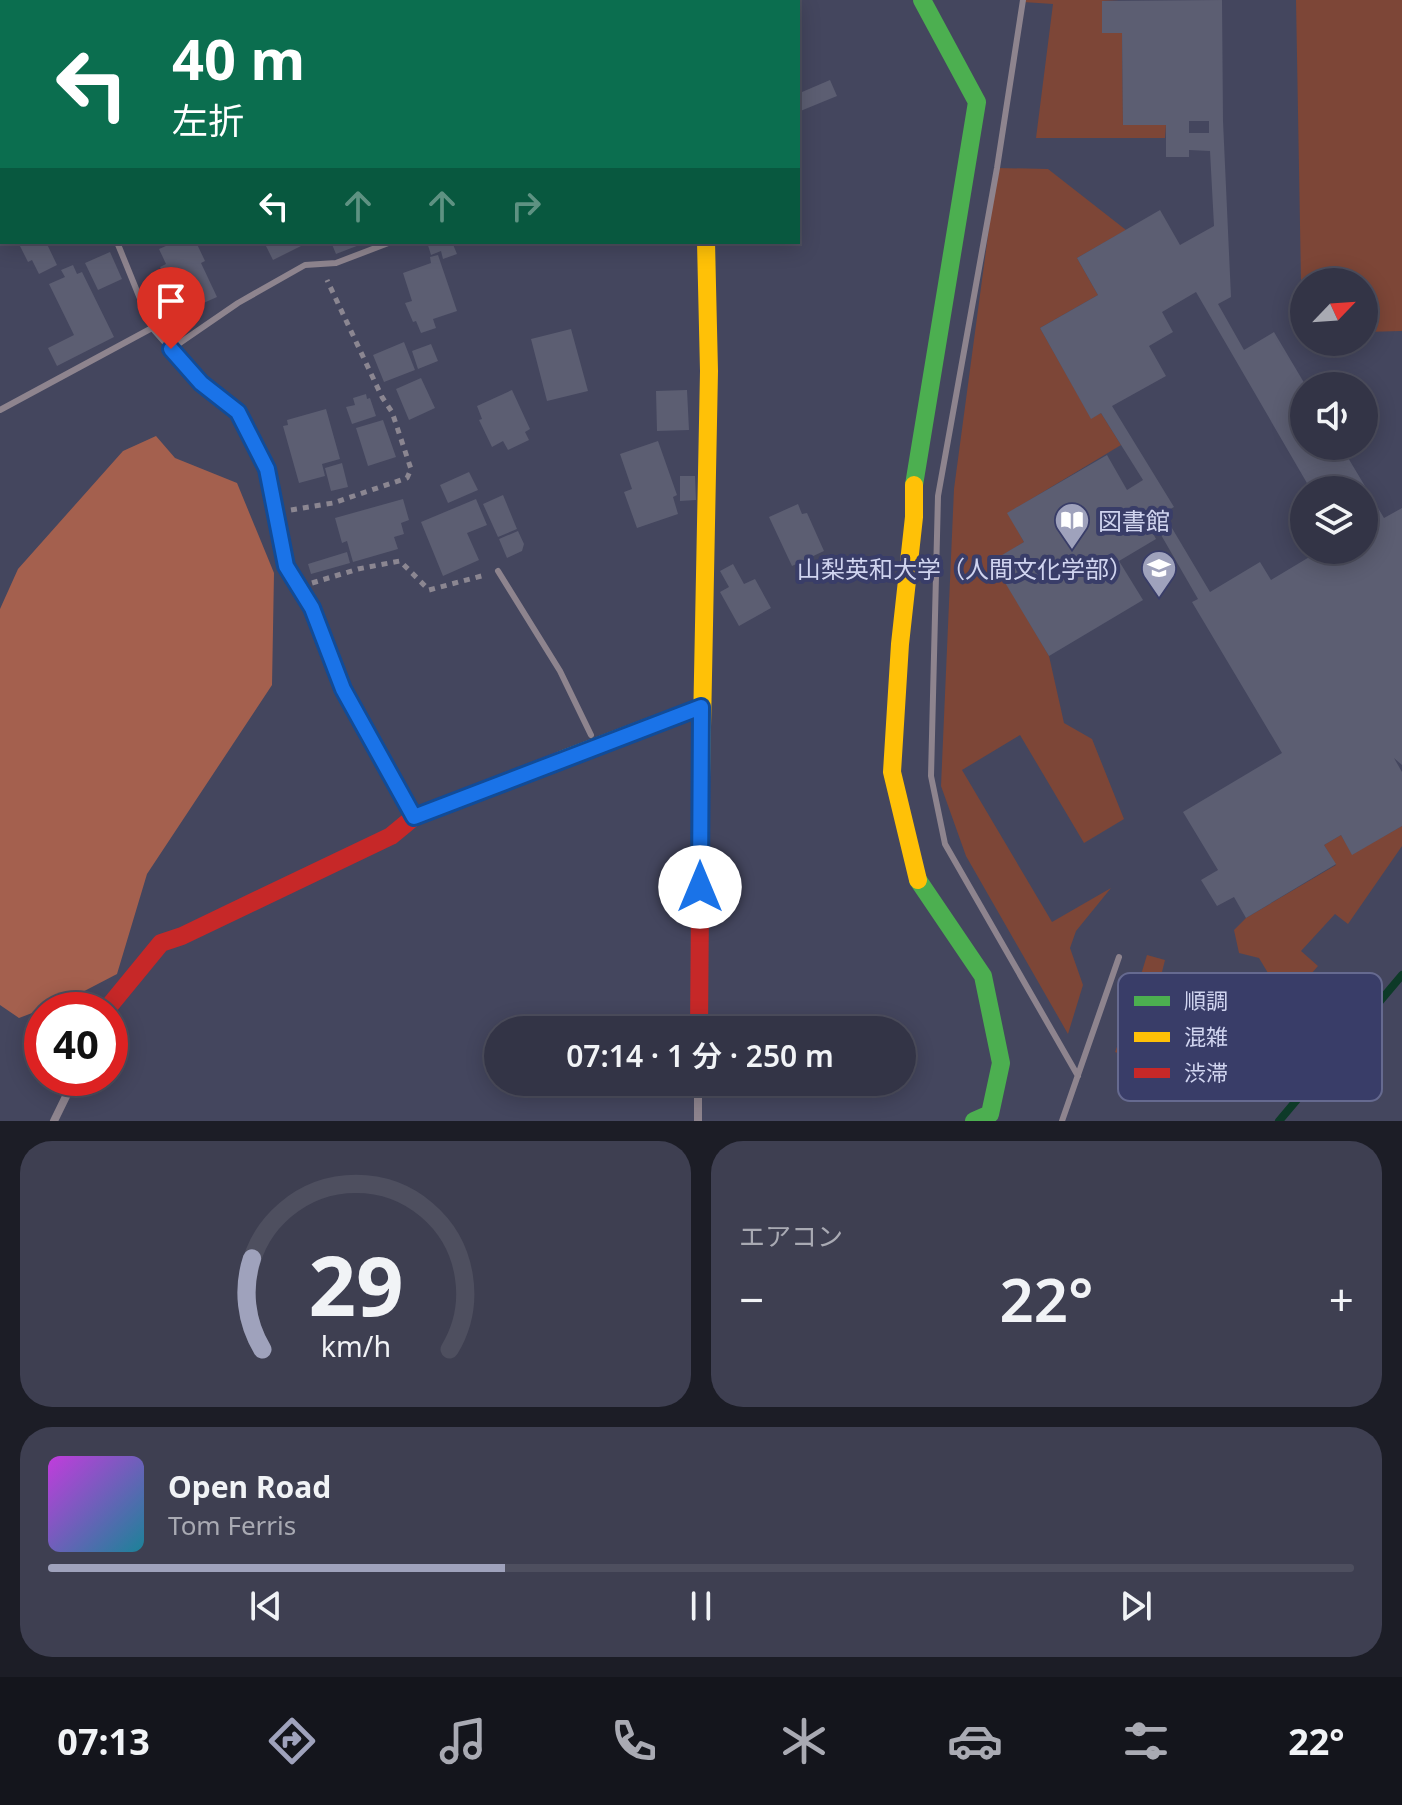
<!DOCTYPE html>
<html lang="ja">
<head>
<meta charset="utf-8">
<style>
	body { margin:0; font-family:"Noto Sans","Noto Sans JP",sans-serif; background:#3e3f51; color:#f1f3f6; height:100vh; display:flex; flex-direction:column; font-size:30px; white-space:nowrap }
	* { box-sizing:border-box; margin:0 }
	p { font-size:26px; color:#a9aab3 }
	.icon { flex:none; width:44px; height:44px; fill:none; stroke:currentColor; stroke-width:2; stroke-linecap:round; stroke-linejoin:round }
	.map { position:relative; height:1121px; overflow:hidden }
	.side { display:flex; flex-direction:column; gap:20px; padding:20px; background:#1c1d26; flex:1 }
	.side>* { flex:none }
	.guide { position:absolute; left:0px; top:0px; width:800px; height:244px; box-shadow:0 4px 20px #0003,0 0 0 2px #4e4f5f; background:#0b6e4f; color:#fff; overflow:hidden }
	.needle { width:52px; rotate:65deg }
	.controls { position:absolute; left:1290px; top:268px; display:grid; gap:16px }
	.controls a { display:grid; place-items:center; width:88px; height:88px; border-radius:50%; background:#333446; box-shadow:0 4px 20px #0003,0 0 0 2px #4e4f5f; font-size:40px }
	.speed { position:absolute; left:24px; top:992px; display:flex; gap:16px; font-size:40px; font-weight:700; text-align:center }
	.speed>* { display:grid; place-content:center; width:104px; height:104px; border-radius:50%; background:#333446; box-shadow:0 4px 20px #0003,0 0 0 2px #4e4f5f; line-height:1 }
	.speed .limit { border:12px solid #d22; background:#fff; color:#111 }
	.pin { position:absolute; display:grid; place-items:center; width:68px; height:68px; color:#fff; margin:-82px -34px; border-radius:50% 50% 50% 0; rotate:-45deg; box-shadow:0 0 8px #0007 }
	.pin .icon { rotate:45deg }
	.me { position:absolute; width:88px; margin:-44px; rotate:0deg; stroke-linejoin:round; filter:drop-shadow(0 0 6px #0008) }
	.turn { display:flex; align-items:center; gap:28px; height:168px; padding:0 40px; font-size:36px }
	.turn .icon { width:104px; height:104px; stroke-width:2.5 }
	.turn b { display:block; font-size:56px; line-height:68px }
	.lanes { display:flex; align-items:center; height:76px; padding:0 40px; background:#0003; justify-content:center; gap:40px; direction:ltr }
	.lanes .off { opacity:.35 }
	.big { font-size:60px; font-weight:600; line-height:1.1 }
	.side .widget { flex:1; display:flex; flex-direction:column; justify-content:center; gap:12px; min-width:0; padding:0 28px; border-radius:32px; background:#3e3f51 }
	.side .dial { align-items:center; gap:0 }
	.dial svg { height:208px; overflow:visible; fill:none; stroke:#4e4f5f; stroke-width:7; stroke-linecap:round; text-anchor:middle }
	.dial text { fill:#f1f3f6; stroke:none }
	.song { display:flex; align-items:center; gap:24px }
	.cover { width:96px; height:96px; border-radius:12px; background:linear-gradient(135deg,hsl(290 70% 55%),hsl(190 70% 35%)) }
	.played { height:8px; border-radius:4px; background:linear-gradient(90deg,#9fa2bc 35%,#4e4f5f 35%) }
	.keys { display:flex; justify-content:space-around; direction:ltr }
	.heat { display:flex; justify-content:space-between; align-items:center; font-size:44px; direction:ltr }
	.side .tiles { flex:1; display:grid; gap:20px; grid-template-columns:1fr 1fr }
	.widget:last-child { grid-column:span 2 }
	.trip { position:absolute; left:484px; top:1016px; width:432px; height:80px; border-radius:40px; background:#333446; box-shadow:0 4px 20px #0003,0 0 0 2px #4e4f5f; font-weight:600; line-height:80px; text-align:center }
	.tabs { display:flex; height:128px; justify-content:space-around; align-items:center; background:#14151c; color:#a9aab3 }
	.tabs .icon { width:56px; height:56px }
	.tabs .active { color:#9fa2bc }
	.tabs b { font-size:36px; color:#f1f3f6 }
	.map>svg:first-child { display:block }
	.green { fill:#7d4637 }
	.forest { fill:#a4604e }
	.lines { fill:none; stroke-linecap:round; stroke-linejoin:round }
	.stream { stroke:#0d3a28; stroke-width:8 }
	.building { fill:#5c5e72; fill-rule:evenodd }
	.path { stroke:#8b8691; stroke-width:5; stroke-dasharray:6 6; stroke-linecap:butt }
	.lane { stroke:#8e848e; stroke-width:6 }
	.street { stroke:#8e848e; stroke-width:8 }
	.fast { stroke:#4caf50; stroke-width:18 }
	.slow { stroke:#ffc107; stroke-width:18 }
	.jam { stroke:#c62828; stroke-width:18 }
	.route-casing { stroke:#114b97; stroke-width:20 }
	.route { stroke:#1a73e8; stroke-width:14 }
	.labels { text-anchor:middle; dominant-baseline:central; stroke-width:8; stroke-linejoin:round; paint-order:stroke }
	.poi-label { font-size:24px; fill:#d0d4ef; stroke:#393d68; text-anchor:start }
	.key { fill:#393d68; stroke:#666a90; stroke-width:2 }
	.key-label { font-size:22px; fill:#d0d4ef }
</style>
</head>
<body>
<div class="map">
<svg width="1402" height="1121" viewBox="0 0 1402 1121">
	<rect width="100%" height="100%" fill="#44465e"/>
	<path class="green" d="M1023 0H1119L1102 1V32L1122 33 1123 125H1166L1165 138H1036L1053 4 1023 2Z
		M1296 0H1402V331L1364 332V282L1304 284 1301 281Z
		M997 168 1048 169 1126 230 1077 258 1098 295 1040 328 1091 418 1101 413 1121 445 1008 513 1024 542 993 561 1049 656 1064 723 1092 739 1124 819 1084 843 1020 735 962 770 1052 922 1111 888 1076 931 1070 948 1083 985 1068 1034 966 856 941 786 954 489Z
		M1402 826V846L1348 924 1335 914 1301 951 1318 966 1211 1089 1115 1052 1134 1003 1149 980 1140 978 1147 955 1165 960 1162 972 1172 979 1155 995 1144 1032 1244 1031 1242 1022 1273 993 1271 978 1259 958 1239 953 1234 930 1246 918 1336 865 1324 845 1341 835 1352 854Z"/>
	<path class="forest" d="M156 436 175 458 237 483 274 573 272 685 147 874 117 974 69 999 19 1018 0 1005V609L18 569 123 451Z"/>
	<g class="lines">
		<path class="stream" d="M1279 1121 1402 975"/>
	</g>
	<path class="building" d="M1222 0 1223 121 1231 297 1218 304 1244 350 1274 332 1306 386 1304 446H1341L1384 518 1402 508V765L1394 758 1402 772V826L1352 855 1341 835 1324 845 1336 864 1246 918 1234 897 1217 906 1201 880 1218 870 1183 812 1282 753 1192 602 1198 599 1153 521 1148 524 1156 539 1119 561 1143 600 1049 656 992 561 1024 542 1007 513 1107 455 1127 490 1143 480 1101 413 1091 419 1040 328 1098 295 1077 258 1160 210 1180 245 1214 226 1210 151 1189 150V157H1166V125H1123L1122 33H1102V1ZM1189 121H1209V133H1189ZM1196 292 1311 490H1364V550H1321L1271 580 1260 562 1210 592 1163 513 1174 507 1112 406 1166 376 1149 346 1173 332 1162 312Z
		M830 80 837 96 798 112V84L802 92Z
		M18 242H46L57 265 39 274 32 260 28 262Z
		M175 242H196L205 261 201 263 217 297 181 313 160 267 166 264 159 249Z
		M264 242H302L303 245 273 260Z
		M331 242H367L336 254Z
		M427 242H452L457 254 443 259 441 251 431 255Z
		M110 252 122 279 98 290 85 263Z
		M438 255 457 311 433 319 436 328 421 333 416 321 413 322 405 303 412 301 403 273 431 263 430 257Z
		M73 265 77 274 82 272 114 337 57 366 48 348 74 335 49 284 65 277 61 270Z
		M571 329 588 391 547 401 531 339Z
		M404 342 415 370 384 382 373 355Z
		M431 344 438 361 418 369 412 351Z
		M421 378 435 408 409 420 396 389Z
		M512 390 530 429 525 432 529 440 508 450 503 441 492 447 479 420 482 419 477 406Z
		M687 390 689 430 657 431 656 391Z
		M366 394 367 399 370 398 376 416 352 424 346 407 355 405 353 398Z
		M326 409 340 459 322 464 325 476 299 483 283 426 288 425 287 420Z
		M383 420 396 457 368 466 356 428Z
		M658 441 677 495 673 497 678 514 637 528 624 492 632 489 620 454Z
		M342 463 348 487 331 491 325 468Z
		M469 472 478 490 448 503 440 485Z
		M680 476H695L696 500 680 501Z
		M503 495 517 529 498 537 483 504Z
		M403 499 409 520 401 523 404 534 394 537 398 549 353 562 347 541 342 543 335 518Z
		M476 499 487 525 467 533 479 560 443 576 421 522Z
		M798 504 802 514 807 513 824 551 792 566 769 517Z
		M518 531 524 544 522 551 507 558 499 539Z
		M347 552 350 563 311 574 308 564Z
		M733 564 744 584 755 579 771 608 739 626 720 592 729 587 720 571Z"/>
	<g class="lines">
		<path class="path" d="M291 510 333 503 407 478 411 469 392 412 382 397 327 280
			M312 583 358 569 400 561 429 590 485 575"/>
		<path class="lane" d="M1023 0 997 168 938 496 931 776 945 844 1078 1076
			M338 2 340 0
			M0 30 2 34
			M117 242 152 328 201 383 238 412 267 469 286 566 312 608 343 689 407 805
			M171 349 238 303 305 265 336 263 391 242
			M0 410 152 328
			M498 571 560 671 591 735
			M1062 1121 1119 957"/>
		<path class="street" d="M711 2V0
			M777 2 785 0
			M54 1121 75 1078
			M698 1121V1082"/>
		<path class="fast" d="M914 485 977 102 922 0
			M918 880 983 976 1001 1063 990 1114 974 1121"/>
		<path class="slow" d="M914 485V517L900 644 892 772 918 880
			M561 760 701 707
			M701 778 709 371 706 242"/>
		<path class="jam" d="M106 1010 161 943 182 936 391 836 414 817 561 760
			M699 1030 701 778"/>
	</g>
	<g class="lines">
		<g class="route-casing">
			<path id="route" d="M171 349 201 383 238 412 267 469 286 566 312 608 343 689 414 817 701 707 700 887"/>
		</g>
		<use href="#route" class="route"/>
	</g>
	<defs>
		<g id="library-pin" transform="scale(1.8)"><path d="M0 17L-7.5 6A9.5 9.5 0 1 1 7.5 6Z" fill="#9fa2bc" stroke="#393d68"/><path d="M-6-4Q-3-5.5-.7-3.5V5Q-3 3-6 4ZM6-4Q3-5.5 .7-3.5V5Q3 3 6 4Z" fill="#fff"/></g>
		<g id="university-pin" transform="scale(1.8)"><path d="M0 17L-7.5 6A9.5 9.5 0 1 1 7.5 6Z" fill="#9fa2bc" stroke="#393d68"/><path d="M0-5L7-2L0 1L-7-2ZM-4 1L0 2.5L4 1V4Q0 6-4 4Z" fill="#fff"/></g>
	</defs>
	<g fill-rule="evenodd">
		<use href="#library-pin" x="1072" y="520"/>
		<use href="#university-pin" x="1159" y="568"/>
	</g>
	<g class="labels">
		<g class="poi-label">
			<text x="1098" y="520">図書館</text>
			<text x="1133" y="568" text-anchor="end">山梨英和大学（人間文化学部）</text>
		</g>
	</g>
	<rect x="1118" y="973" width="264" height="128" rx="12" class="key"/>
	<rect x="1134" y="996" width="36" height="10" fill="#4caf50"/>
	<rect x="1134" y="1032" width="36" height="10" fill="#ffc107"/>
	<rect x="1134" y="1068" width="36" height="10" fill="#c62828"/>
	<g class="key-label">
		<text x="1184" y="1009">順調</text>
		<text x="1184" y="1045">混雑</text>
		<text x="1184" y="1081">渋滞</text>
	</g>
</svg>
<div class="controls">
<a><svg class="needle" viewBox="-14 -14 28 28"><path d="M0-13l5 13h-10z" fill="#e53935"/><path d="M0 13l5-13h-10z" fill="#a9aab3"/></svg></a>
<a><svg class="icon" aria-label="sound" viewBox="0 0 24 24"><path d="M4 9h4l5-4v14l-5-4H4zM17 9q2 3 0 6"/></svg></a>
<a><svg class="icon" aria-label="layers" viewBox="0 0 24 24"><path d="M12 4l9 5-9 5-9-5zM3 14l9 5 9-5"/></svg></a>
</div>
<div class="speed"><div class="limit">40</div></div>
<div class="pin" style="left:171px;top:349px;background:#d93025"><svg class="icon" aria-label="arrive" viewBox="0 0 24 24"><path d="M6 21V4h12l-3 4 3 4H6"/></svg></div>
<svg class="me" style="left:700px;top:887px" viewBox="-20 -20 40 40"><circle r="19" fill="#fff"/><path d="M0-13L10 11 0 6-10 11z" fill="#1a73e8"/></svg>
<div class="trip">07:14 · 1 分 · 250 m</div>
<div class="guide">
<div class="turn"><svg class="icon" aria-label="left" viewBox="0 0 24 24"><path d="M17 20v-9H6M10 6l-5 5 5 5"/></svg><div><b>40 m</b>左折</div></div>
<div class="lanes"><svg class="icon" aria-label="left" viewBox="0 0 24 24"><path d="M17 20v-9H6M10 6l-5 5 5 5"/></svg><svg class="icon off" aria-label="ahead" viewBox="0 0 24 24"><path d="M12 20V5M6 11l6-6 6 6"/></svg><svg class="icon off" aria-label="ahead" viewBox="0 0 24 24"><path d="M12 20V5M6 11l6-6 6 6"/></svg><svg class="icon off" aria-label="right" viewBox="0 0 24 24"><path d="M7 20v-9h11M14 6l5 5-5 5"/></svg></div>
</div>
</div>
<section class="side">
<div class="tiles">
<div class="widget dial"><svg viewBox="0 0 100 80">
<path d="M14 69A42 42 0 1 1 86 69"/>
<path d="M14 69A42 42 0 0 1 10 34" stroke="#9fa2bc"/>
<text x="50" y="56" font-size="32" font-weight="700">29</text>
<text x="50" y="72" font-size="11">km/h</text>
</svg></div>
<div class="widget"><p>エアコン</p>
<div class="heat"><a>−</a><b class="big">22°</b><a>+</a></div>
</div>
<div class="widget">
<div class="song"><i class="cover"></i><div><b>Open Road</b><p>Tom Ferris</p></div></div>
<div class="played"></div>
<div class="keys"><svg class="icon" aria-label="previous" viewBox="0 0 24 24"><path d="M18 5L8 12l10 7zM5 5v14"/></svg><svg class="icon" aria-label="pause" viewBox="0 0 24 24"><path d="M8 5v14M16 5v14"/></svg><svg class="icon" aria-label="next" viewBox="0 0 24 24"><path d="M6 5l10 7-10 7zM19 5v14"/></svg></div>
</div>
</div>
</section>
<nav class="tabs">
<b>07:13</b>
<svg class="icon active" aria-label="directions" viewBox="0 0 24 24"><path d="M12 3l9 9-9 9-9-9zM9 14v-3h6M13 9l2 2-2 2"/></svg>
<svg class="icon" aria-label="music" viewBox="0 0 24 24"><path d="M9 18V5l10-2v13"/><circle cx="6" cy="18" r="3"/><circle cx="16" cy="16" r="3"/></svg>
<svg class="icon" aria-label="phone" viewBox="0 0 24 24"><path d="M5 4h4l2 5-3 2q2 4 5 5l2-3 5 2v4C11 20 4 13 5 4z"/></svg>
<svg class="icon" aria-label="climate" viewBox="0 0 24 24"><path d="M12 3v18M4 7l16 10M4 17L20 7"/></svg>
<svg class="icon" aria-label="car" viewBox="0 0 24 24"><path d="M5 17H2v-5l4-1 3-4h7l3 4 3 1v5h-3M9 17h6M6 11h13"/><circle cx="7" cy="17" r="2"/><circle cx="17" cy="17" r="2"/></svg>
<svg class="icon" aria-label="filters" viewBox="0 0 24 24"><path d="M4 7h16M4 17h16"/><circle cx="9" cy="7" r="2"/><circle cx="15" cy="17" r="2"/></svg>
<b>22°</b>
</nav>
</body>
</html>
